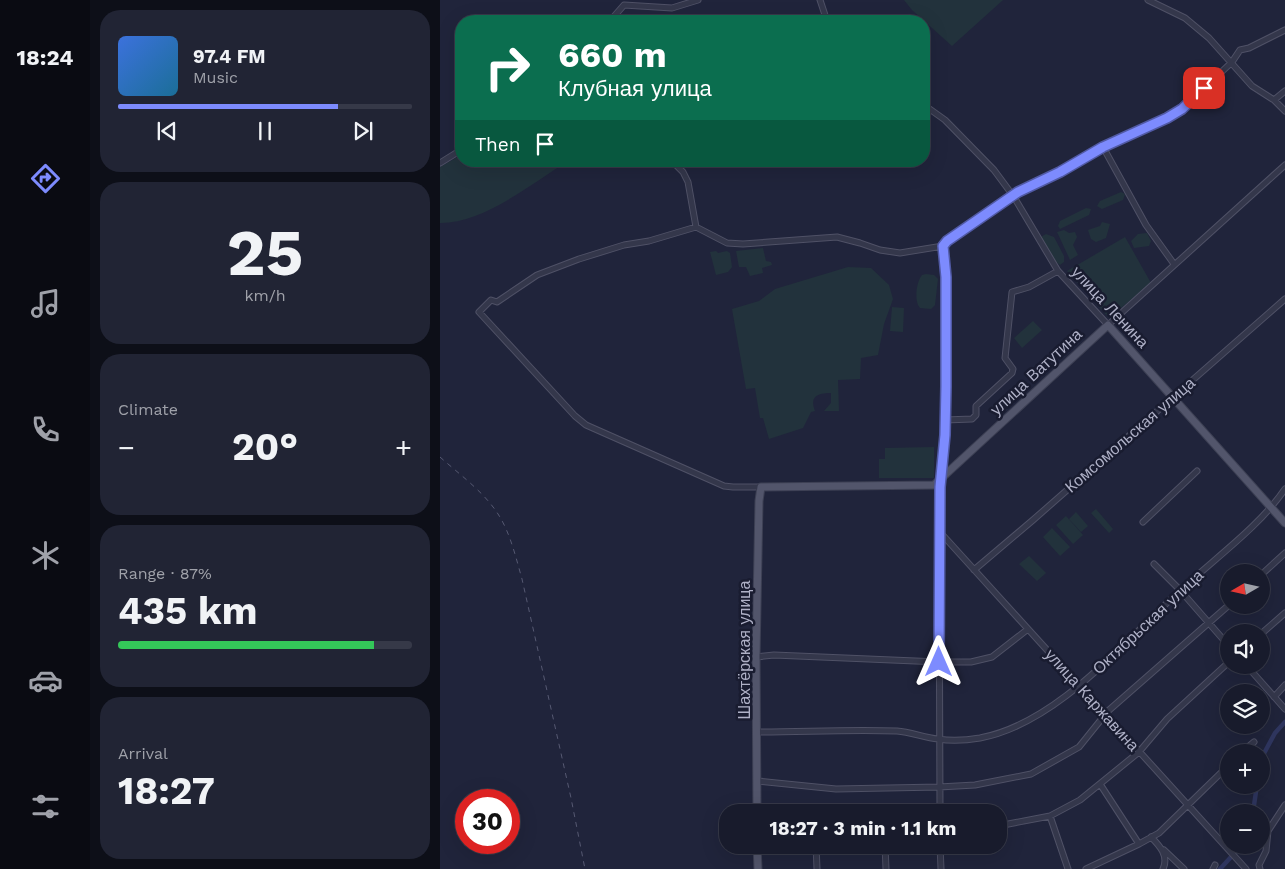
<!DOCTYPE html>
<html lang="en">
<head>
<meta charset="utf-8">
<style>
	body { margin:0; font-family:"Work Sans",sans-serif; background:#212434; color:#f1f3f6; height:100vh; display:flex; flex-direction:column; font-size:19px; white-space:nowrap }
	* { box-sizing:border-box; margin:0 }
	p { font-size:16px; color:#9fa1a9 }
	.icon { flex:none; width:28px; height:28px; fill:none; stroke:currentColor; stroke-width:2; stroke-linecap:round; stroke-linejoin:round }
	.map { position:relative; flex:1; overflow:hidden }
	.sheet { display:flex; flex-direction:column; gap:10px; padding:10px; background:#0d0f18; width:350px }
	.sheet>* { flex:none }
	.banner { position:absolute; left:15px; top:15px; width:475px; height:152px; border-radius:20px; box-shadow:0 5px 20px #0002,0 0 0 1px #363948; background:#0b6e4f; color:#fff; overflow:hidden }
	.needle { width:32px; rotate:261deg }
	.controls { position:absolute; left:780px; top:564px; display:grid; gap:10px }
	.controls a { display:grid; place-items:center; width:50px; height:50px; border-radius:50%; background:#181b2c; box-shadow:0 5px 20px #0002,0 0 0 1px #363948; font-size:25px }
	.speed { position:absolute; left:15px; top:789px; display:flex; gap:10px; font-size:25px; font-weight:700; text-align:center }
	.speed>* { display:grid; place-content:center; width:65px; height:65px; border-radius:50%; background:#181b2c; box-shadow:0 5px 20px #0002,0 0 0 1px #363948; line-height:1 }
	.speed .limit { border:8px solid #d22; background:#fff; color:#111 }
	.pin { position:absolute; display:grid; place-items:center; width:42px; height:42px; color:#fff; margin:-21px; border-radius:10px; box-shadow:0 2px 8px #0006 }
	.me { position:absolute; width:55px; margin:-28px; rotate:0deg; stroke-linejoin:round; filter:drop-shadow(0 0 4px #0008) }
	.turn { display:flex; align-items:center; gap:18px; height:105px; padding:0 20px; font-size:22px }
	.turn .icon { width:65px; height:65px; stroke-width:2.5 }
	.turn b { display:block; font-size:35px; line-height:42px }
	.then { display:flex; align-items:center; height:48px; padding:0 20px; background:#0003; gap:10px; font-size:19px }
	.big { font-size:38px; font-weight:700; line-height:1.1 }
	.sheet .widget { flex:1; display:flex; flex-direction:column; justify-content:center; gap:8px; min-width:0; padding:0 18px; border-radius:20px; background:#212434 }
	.sheet .dial { align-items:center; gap:0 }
	.dial b { font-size:65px; line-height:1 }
	.song { display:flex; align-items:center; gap:15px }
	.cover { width:60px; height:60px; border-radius:8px; background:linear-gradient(135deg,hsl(220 70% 55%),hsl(200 70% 35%)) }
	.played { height:5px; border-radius:2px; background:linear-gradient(90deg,#7d8bfe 75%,#363948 75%) }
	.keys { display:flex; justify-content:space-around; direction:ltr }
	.heat { display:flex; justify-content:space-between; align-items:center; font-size:28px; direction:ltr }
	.charge { height:8px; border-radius:4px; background:linear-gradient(90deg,#34c759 87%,#363948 0) }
	.trip { position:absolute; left:279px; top:804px; width:288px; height:50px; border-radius:20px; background:#181b2c; box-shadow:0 5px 20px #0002,0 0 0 1px #363948; font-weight:700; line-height:50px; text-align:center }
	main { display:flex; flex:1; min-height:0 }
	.tabs { display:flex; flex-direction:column; width:90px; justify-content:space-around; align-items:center; background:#0a0b12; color:#9fa1a9 }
	.tabs .icon { width:35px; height:35px }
	.tabs .current { color:#7d8bfe }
	.tabs b { font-size:22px; color:#f1f3f6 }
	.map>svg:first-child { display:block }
	.green { fill:#22323c }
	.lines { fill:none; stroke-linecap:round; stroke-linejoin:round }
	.canal { stroke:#2f365f; stroke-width:4.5 }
	.minor-casing { stroke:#4f5166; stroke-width:7 }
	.major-casing { stroke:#3d4054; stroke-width:9 }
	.minor { stroke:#34374b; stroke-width:5 }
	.major { stroke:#52556b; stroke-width:7 }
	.rail { stroke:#565972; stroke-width:1; stroke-dasharray:5 5; stroke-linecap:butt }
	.route-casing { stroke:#515aa5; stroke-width:12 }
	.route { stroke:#7d8bfe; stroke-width:9 }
	.labels { text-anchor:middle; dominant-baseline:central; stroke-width:5; stroke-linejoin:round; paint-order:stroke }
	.street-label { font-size:16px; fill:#afb1c7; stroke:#191c30 }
</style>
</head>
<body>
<main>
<nav class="tabs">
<b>18:24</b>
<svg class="icon current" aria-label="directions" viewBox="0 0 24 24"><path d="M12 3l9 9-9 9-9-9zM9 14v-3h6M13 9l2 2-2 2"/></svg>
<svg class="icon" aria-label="music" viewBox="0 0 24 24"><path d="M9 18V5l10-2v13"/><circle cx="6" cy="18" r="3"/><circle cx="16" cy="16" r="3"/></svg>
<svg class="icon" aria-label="phone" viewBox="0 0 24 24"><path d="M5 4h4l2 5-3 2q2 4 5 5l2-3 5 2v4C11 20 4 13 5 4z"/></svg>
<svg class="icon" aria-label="climate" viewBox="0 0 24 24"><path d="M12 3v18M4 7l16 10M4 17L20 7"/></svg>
<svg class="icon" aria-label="car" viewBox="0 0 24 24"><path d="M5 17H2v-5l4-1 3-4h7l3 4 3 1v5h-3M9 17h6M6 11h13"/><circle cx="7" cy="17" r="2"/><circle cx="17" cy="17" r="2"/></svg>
<svg class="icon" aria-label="filters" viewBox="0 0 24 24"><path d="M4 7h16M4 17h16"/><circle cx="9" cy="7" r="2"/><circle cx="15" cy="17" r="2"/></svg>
</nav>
<section class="sheet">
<div class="widget">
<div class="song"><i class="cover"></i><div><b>97.4 FM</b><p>Music</p></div></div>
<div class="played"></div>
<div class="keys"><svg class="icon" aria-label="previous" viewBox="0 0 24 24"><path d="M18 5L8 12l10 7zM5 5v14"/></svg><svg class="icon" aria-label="pause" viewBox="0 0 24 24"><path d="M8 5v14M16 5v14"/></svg><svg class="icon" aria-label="next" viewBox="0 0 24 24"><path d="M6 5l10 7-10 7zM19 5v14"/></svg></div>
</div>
<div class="widget dial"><b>25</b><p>km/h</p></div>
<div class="widget"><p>Climate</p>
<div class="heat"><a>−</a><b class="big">20°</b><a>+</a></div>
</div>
<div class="widget"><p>Range · 87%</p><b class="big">435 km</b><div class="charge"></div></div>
<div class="widget"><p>Arrival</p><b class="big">18:27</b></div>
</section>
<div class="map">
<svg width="845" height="869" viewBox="0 0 845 869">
	<rect width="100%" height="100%" fill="#20243b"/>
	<path class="green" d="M464 0H563L512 46 472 10Z
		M21 155V161H128C91 184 44 223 0 223V167Z
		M681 192 685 194 683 200 662 209 657 206 660 201Z
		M646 208 651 209 649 215 620 229 618 226 620 221Z
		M662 222 670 224 666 238 656 242 651 239 648 230 660 226Z
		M624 230 629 233 635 232 637 237 633 245 638 255 630 260 617 232Z
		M707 233 711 241 709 246 694 248 691 241 698 234Z
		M606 234 614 237 624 256V262L620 265 613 259 601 237Z
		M685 237 711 283 669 318 627 271Z
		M323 248 326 261 331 262 332 265 322 268 323 273 310 276 306 267H299L296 251Z
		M276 251 278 253 287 251 290 253 292 267 288 272 276 275 270 252Z
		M408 267 431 268 449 285 453 299 444 324 438 355 421 358 420 379 398 380 399 411H384L391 403V393C378 393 369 396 375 411L371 412 363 428 329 439 323 418H320L315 388 306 389 292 309 319 301 335 289Z
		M486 274 494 275 498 279 495 305 491 309 480 308C474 302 476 282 482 275Z
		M452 307 464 308 463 332 450 331Z
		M593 321 602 330 582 348 574 338Z
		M494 447V478H439V459H445V448Z
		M656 509 673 529 669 533 651 513Z
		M636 512 648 526 641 532 629 519Z
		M626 516 643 535 633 544 616 525Z
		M612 528 630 547 620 556 603 537Z
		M589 556 606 573 597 581 579 564Z"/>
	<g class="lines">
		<path class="canal" d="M821 759 835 733 845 722
			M813 812 817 785
			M780 869 802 845"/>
		<g class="minor-casing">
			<path id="minor" d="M380 0 385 15 390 21
				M708 0 745 18 769 38 812 86 834 100 845 111
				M170 21 184 5 232 8 258 0
				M834 100 845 91
				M484 105 505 120 554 170 574 197 618 271 668 325 845 165
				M663 147 706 225 734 264
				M232 161 243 172 248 182 256 227 287 243 303 244 397 237 420 243 440 250 460 253 503 246 507 241 578 192 620 172 663 147 727 119 742 109 792 62 800 50 809 48 845 30
				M0 163 21 150
				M256 227 209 241 184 245 139 259 97 275 57 302 51 300 39 312 135 416 146 425 284 486 293 487H321
				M505 420 532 419 536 415V406L572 373 573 369 565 358 572 292 589 287 618 271
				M703 522 757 471
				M499 531 806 869
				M714 564 740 590 789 646
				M534 570 593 520 845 299
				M821 575 845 553
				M821 634 845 613
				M316 657 334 655 499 662H531L552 657 588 629
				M806 665 845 709
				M834 697 845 685
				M317 732C364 732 411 729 457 731 471 732 485 738 498 739 511 741 528 740 540 738 619 723 685 640 742 589 775 558 819 527 845 489
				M802 752 814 742
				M318 781 396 789 499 787 535 785 591 774 639 747 668 711 789 605
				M660 784 699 844
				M500 812 499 531 506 386V277L503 246
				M610 816 628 869
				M558 826 610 816 640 800 699 752 727 719 789 662
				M711 837C720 846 729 856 723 869
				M376 845 377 869
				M445 845 446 869
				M500 845 501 869
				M724 850 744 869
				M646 869 699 844 719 833 789 765
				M773 869 775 865
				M820 869 819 865 826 851 828 831 845 805"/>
		</g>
		<g class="major-casing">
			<path id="major" d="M317 812 316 657 319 501 321 487 494 485 668 325 845 523
				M317 845 318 869"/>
		</g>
		<use href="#minor" class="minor"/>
		<use href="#major" class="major"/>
		<path class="rail" d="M0 457C19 474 44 492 58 514 70 532 76 558 82 579L131 798 145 869"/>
	</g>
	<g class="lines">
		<g class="route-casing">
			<path id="route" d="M499 662 500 487 505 435 506 386V277L503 246 507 241 578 192 620 172 663 147 727 118 742 109 764 88"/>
		</g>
		<use href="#route" class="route"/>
	</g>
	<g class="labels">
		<g class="street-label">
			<text transform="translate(670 307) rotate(47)">улица Ленина</text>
			<text transform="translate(596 372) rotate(-43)">улица Ватутина</text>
			<text transform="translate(690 435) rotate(-41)">Комсомольская улица</text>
			<text transform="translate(708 622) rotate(-43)">Октябрьская улица</text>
			<text transform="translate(304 650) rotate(-90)">Шахтёрская улица</text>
			<text transform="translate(652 700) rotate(48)">улица Каржавина</text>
		</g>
	</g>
</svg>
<div class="controls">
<a><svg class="needle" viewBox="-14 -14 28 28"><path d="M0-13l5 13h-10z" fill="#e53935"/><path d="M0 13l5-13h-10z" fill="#9fa1a9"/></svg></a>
<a><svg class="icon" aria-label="sound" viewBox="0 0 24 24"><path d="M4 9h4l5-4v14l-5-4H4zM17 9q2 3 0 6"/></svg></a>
<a><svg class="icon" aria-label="layers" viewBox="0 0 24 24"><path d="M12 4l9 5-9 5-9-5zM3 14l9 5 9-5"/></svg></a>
<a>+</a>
<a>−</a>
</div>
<div class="speed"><div class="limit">30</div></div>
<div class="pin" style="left:764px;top:88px;background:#d93025"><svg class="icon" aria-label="arrive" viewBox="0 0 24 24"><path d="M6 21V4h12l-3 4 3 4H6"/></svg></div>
<svg class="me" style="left:499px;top:662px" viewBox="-20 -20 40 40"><path d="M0-17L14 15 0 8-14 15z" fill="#7d8bfe" stroke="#fff" stroke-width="4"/></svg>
<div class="trip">18:27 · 3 min · 1.1 km</div>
<div class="banner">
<div class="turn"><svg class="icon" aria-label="right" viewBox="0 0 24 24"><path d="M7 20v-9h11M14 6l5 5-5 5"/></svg><div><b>660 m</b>Клубная улица</div></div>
<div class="then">Then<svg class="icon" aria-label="arrive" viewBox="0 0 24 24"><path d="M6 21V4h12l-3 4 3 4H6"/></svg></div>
</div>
</div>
</main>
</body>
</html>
